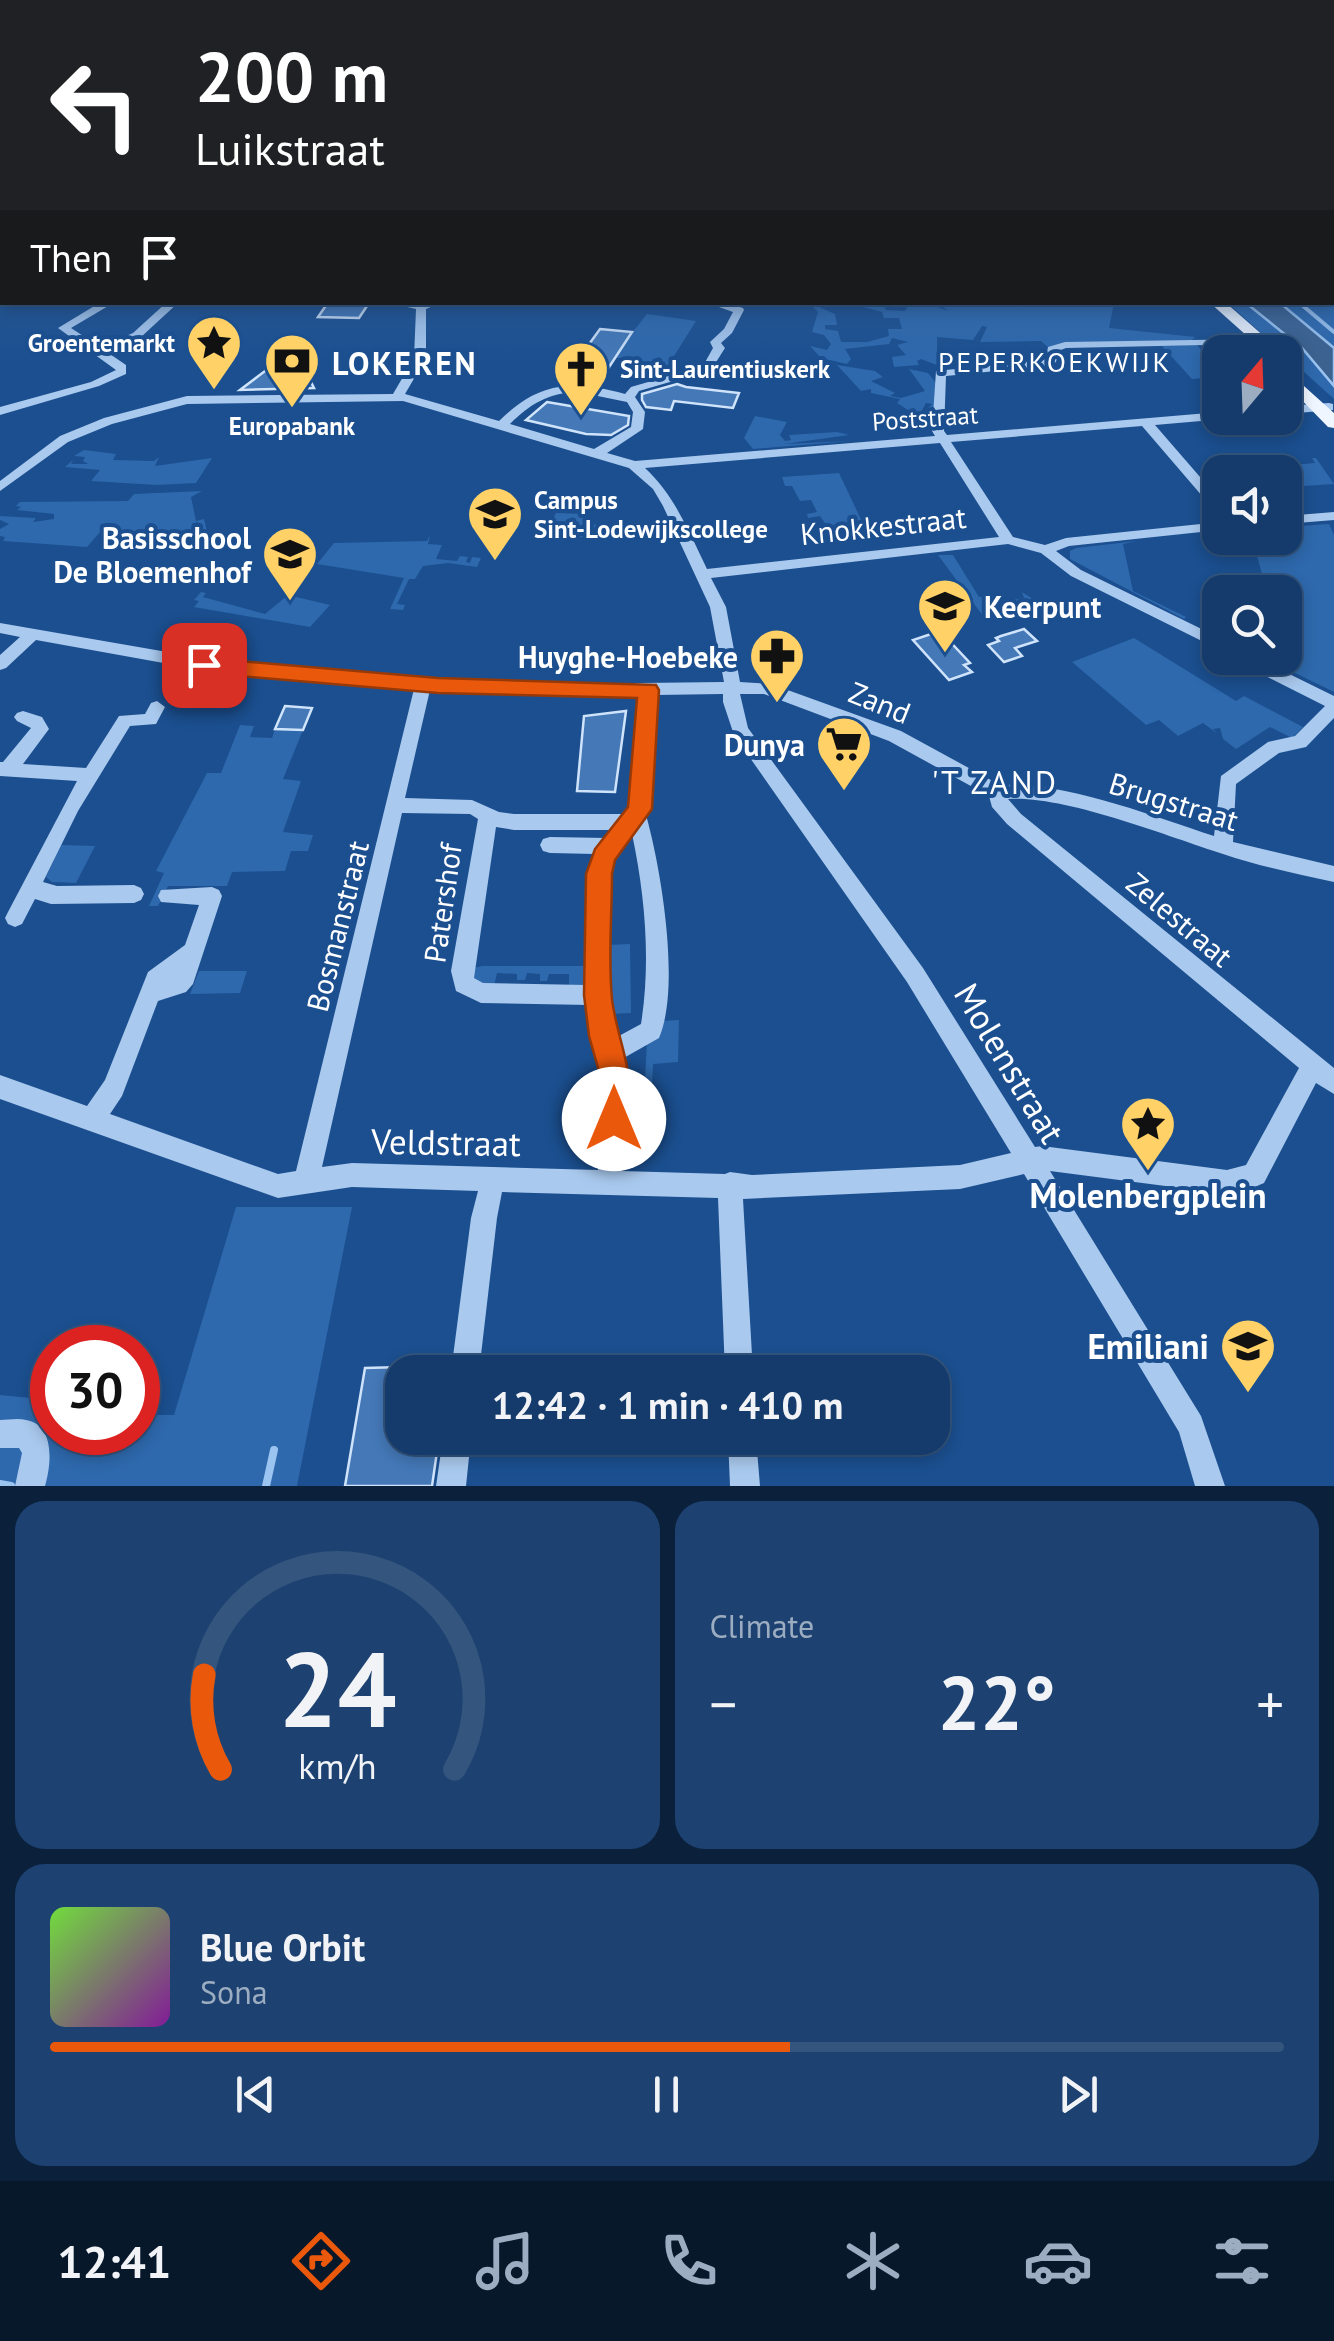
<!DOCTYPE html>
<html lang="en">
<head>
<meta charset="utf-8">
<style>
	body { margin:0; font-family:"PT Sans",sans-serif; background:#1d4271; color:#f1f3f6; height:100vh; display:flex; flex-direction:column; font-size:38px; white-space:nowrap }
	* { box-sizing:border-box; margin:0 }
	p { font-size:32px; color:#9dadc1 }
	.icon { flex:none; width:55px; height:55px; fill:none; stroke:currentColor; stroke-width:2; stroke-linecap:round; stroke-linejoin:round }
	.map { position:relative; height:1486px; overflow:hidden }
	.side { display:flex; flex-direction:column; gap:15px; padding:15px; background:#0b203b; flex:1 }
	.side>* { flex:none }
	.hud { position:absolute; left:0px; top:0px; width:1335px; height:305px; box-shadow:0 5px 15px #0003,0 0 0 2px #33557e; background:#202124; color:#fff; overflow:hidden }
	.needle { width:65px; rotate:19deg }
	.controls { position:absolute; left:1202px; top:335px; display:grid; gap:20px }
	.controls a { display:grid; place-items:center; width:100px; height:100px; border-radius:20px; background:#143b6b; box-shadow:0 5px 15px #0003,0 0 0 2px #33557e; font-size:50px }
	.speed { position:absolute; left:30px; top:1325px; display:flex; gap:20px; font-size:50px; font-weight:700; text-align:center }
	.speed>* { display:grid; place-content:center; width:130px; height:130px; border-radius:50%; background:#143b6b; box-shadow:0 5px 15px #0003,0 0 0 2px #33557e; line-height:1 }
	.speed .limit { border:15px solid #d22; background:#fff; color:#111 }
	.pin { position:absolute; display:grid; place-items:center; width:85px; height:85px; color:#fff; margin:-42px; border-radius:20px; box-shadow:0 5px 15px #0006 }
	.me { position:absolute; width:110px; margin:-55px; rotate:0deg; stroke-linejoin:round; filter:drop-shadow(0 0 8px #0008) }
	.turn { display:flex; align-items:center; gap:35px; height:210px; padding:0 30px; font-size:45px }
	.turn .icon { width:130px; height:130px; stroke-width:2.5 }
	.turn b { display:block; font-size:70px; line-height:85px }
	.then { display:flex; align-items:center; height:95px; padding:0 30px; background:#0003; gap:20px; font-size:38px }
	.big { font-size:75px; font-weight:700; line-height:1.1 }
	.side .widget { flex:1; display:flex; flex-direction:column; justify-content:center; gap:15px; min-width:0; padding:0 35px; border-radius:30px; background:#1d4271 }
	.side .dial { align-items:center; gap:0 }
	.dial svg { height:260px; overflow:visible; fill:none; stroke:#33557e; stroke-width:7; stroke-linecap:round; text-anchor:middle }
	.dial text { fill:#f1f3f6; stroke:none }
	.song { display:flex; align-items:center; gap:30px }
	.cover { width:120px; height:120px; border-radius:15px; background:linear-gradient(135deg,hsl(100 70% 55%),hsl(290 70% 35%)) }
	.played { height:10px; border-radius:5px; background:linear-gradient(90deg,#ea580c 60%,#33557e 60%) }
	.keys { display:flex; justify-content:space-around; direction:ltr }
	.heat { display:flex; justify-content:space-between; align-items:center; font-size:55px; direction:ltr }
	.side .tiles { flex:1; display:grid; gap:15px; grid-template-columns:1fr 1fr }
	.widget:last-child { grid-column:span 2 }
	.trip { position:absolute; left:385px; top:1355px; width:565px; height:100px; border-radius:30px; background:#143b6b; box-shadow:0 5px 15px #0003,0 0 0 2px #33557e; font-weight:700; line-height:100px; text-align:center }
	.tab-bar { display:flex; height:160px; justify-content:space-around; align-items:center; background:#08182b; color:#9dadc1 }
	.tab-bar .icon { width:70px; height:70px }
	.tab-bar .current { color:#ea580c }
	.tab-bar b { font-size:45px; color:#f1f3f6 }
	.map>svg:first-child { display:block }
	.green { fill:#2e69ad }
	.water { fill:#3c6290; stroke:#9cc4f0; stroke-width:2.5 }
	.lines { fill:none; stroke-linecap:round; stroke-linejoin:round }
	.stream-far1 { stroke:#9cc4f0; stroke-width:4 }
	.stream { stroke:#9cc4f0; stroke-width:8 }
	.building { fill:#4478b7; stroke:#cfe3fa; stroke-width:2.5 }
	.minor { fill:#a9c9ee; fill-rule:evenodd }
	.major { fill:#f0f6ff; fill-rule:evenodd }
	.route { fill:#ea580c; stroke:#983908; stroke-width:2.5 }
	.labels { text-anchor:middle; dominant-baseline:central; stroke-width:8; stroke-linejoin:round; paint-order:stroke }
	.far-poi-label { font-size:25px; font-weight:bold; fill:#fff; stroke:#1b4f8f; text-anchor:start }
	.far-street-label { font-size:25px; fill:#fff; stroke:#1b4f8f }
	.far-neighbourhood-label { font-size:28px; letter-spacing:2.5px; fill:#fff; stroke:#1b4f8f }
	.street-label { font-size:30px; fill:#fff; stroke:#1b4f8f }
	.poi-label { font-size:30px; font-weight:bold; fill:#fff; stroke:#1b4f8f; text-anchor:end }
	.far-district-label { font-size:32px; font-weight:bold; letter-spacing:2.5px; fill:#fff; stroke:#1b4f8f }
	.neighbourhood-label { font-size:32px; letter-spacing:2.5px; fill:#fff; stroke:#1b4f8f }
	.near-street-label { font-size:35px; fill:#fff; stroke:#1b4f8f }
	.near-poi-label { font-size:35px; font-weight:bold; fill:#fff; stroke:#1b4f8f }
</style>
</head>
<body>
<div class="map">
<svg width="1334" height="1486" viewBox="0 0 1334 1486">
	<rect width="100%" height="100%" fill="#1b4f8f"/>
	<path class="green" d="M1334 158V348L1280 303 1332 302Z
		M858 302 883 303 886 310 905 311 911 302 928 303 948 311 938 303H1114L1109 328 1195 337 1191 341 1049 348 1041 341 980 342 987 327 982 326 973 340 937 337V365L921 359 917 361 919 365 894 367 892 357 906 355 897 345 908 342 892 338 889 344 845 349 851 359 847 364 821 358 810 346 827 350 831 344 824 335 812 332 818 312 809 303 833 306 819 307 835 314 837 325H825V329L838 331 841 342H867L889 336 888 329H902L899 318H884L882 312 859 306Z
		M1228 303H1246L1302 348 1334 386V399Z
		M647 314 696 321 662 375 620 369 625 359 613 357Z
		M1197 345 1220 371V377L1192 379 1162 346Z
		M837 365 875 371 883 377 871 381 895 393 890 396 901 398 925 391 909 369 928 373 936 383 933 429 917 431 914 425 924 423 928 414 924 412 932 404 926 403 921 412H911L897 403 900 399 871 393V389L861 391Z
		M755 416 787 422 780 435 785 441 791 440 789 435 837 432 849 435 784 444 851 441 753 449 744 438Z
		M84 450 116 454 113 460 154 461 159 457 155 466 212 458 196 483 157 485 91 481 100 470 65 467 73 460 71 464H88L83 461 85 457 74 456Z
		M1312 458H1316L1334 484 1288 487 1285 472 1272 471 1271 467 1315 463Z
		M839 473 865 528 831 532 820 516 808 518 807 514 817 512 811 500 800 501 792 486H785L782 477Z
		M202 491 191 497 196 521 204 519 207 531 204 532 198 522 192 524 193 532 153 550 137 540 131 543 101 531 87 547 3 541 5 537 0 536V529L9 524 0 520V516L36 518 33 522 54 519V514L17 510 21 507 16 506 20 502 128 501 134 494Z
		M556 513 588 514 587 524 602 525 600 538 532 535 537 523H551Z
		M1329 524 1334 535V692L1289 670 1285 655V592H1267L1252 538H1285V527Z
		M430 535 428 544 442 545 436 559 457 561 460 556 468 557 466 562 470 563 472 557 481 558 477 567 448 563 423 566 415 579H409L397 604 405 605 403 610 390 609 404 578 317 564 334 543 427 541Z
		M1137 541 1123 544 1133 591 1186 617 1184 619 1070 559V551L1076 548Z
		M938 555H953L979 597 988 596 993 603 1024 598 1022 592 1033 599 983 616Z
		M201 592 206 593 203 597 265 614 288 595 330 605 310 627 194 607 199 601 194 600Z
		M1134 638 1236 701 1244 696 1303 727 1292 738 1270 727 1236 749 1223 739 1220 728 1213 729 1218 734 1203 723 1178 736 1159 720 1146 725 1072 662Z
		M240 725 254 726 250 737 272 738 275 729 303 730 283 779 301 781 283 832 313 835 308 851H291L285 871 232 872 227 886H168L158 906H149L164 873 156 871 207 773H221Z
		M61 845 95 846 76 883 52 882 46 877Z
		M630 944 631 1013 609 1014 607 945Z
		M585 948H594L585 985 569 987V974H549L547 981H540V974L527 973 525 980H517V974L497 973 494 986 473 981 472 968 483 966H584Z
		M199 971H247L240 993 190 994Z
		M679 1020 678 1062 653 1064 649 1150 641 1149 647 1042 663 1021Z
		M236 1207H352L297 1486H0V1395L51 1400 46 1416 52 1417V1432H138V1415H174Z"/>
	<path class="water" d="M1246 303H1280L1334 348V386L1302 348Z"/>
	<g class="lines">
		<path class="stream-far1" d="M1302 305 1334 332"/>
		<path class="stream" d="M0 1484 11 1486
			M266 1486 274 1450"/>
	</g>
	<path class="building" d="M369 303 359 318 318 317 327 304Z
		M600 329 632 332 600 381 566 376Z
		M265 371 310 380 314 388 240 390Z
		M677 384 686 387 739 393 733 408 674 401 671 410 646 407 642 400V394Z
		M547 402 629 416 628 425 611 435 586 434 526 420Z
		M1024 629 1037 641 1015 648 1022 656 1004 662 988 645 999 641 996 638 1001 636Z
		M940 631 970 663 964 665 972 672 949 680 913 640Z
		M285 706 312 708 303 730 275 729Z
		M626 711 615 792 577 791 584 716Z
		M402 1367V1438H439L432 1486H345L365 1368Z"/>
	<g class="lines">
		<path class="minor" d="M2 231V237L0 238V232Z
			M0 273H2V279H0Z
			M101 302H115L71 328 100 347 133 333 167 302H179L141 337 107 352 126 365V374L99 386 0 415V407L91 382 116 370 58 328Z
			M386 302H443L426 309V358L405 394 499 421C540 381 572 380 625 394L631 387 703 366 713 348 710 342 724 329 733 312 705 302H723L743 308 744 310 732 333 721 343 725 348 711 370 639 391 635 397 645 412 643 429 607 453 635 461 935 436 932 431 936 371 1044 360 1046 358 1048 347 1065 342 1255 339 1256 341 1251 344 1066 348 1058 351 1056 362 1046 366 946 376 944 431 947 435 1220 412V418L1224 419 1155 425 1220 500V512L1215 511 1142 426 951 442 1013 537 1045 545 1066 538 1220 522V530L1069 546 1056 551 1081 570 1220 638V650L1071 576 1041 553 1008 544 711 578 726 607 740 682 771 684 901 731 1000 785C1064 781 1152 816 1214 836L1221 776 1268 742 1295 736 1325 706 1238 662 1236 658H1257L1334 696V718L1306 747 1279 753 1236 784 1233 842 1334 866V882C1296 874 1259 866 1223 854 1167 836 1064 795 1008 799L1021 814 1334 1068V1094L1316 1083 1264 1183 1241 1193 1227 1194 1050 1171 1201 1416 1225 1486H1195L1179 1432 1024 1174 960 1189 743 1199 753 1372H725L718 1198 502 1192 497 1218 479 1372H451L471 1218 478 1191 352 1187 278 1198 0 1099V1075L87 1106 105 1080 148 972 185 945 199 905 161 902 158 896 161 890 212 887 219 890 222 896 193 984 186 992 158 1001 122 1096 110 1114 278 1174 296 1171 414 689 219 673 36 640 6 668 0 670V655L20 637 0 633V623L219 661 438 679 557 684 724 682 710 607 663 506 653 489 629 468 403 401 187 404 112 424 68 442 0 491V481L60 436 104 418 187 396 393 394 414 358 416 309ZM578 392 627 402 633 412 631 427 594 449 510 424C530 404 548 393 578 392ZM940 443 999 537 707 569C689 532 675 496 645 468ZM430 690 557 696 639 695 631 807 625 814H514L499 812 472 800 405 798ZM723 694V702L734 735 907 982 1011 1153 960 1165 752 1175 730 1172 725 1174 622 1171 628 1088 622 1059 659 1038C681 987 661 868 646 815L649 809 656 695ZM740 694H764L889 741 989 796 992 807 1007 824 1299 1068 1246 1165 1227 1170 1042 1146 1035 1147 923 968 748 728ZM402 813 470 814 478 819 451 971 456 991 481 1003 589 1005 604 1088 598 1170 352 1163 322 1167ZM496 827 514 830H613L607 838 550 837 543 839 540 845 543 851 550 853 595 854 589 873 587 985 483 983 474 978ZM632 834C645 895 651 961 641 1024L617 1037 609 995V873L613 859Z
			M583 302H605L600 305Z
			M1329 403 1333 404V410L1285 414V406Z
			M1334 512V520L1285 524V516Z
			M157 701 165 707 156 724 130 726 78 811 43 882 57 886 134 885 141 888 144 894 141 900 134 903 51 904 35 899 22 924 15 927 8 924 5 918 8 912 77 781 0 776V762H3L31 728 17 721 14 717 17 713 23 711 42 717 49 729 23 764 86 768 119 716 145 714 151 703Z
			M0 1420C8 1420 18 1418 26 1420 56 1425 51 1466 45 1486H15L22 1453 19 1448H0Z
			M443 1438H471L466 1486H436Z
			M728 1438H756L760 1486H730Z"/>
		<path class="major" d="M1209 302H1225L1282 352H1265Z
			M1285 369 1334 413V428L1328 427 1285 383Z"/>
	</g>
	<linearGradient id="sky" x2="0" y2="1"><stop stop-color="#0f2b4f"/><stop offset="0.43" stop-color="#39639b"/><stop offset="1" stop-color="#39639b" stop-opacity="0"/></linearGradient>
	<rect width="1334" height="366" fill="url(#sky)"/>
	<path class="route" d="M204 658 438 678 656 685 659 690 652 809 615 860 612 874C612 915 608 958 612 999 617 1042 642 1088 625 1130L614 1134 603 1130 598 1119 600 1075 589 1036 584 995 586 874 595 849 628 807 637 698 438 693 204 673 193 665Z"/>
	<defs>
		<g id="sight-pin" transform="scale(2.875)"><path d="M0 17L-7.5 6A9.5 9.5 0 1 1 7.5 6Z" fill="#ffd166" stroke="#1b4f8f"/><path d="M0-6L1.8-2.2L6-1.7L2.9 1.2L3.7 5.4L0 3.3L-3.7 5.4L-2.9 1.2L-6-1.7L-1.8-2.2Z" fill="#111"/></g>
		<g id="bank-pin" transform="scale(2.875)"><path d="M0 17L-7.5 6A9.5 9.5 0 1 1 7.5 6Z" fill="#ffd166" stroke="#1b4f8f"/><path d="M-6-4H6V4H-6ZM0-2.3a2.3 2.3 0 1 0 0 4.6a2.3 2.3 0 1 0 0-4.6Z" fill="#111"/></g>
		<g id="church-pin" transform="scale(2.875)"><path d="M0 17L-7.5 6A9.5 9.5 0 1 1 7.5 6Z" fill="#ffd166" stroke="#1b4f8f"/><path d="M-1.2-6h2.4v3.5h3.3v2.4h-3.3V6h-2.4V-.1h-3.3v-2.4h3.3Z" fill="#111"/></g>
		<g id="school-pin" transform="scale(2.875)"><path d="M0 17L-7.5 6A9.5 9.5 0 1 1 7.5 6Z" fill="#ffd166" stroke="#1b4f8f"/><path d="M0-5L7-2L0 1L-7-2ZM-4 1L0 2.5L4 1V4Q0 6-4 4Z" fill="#111"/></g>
		<g id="pharmacy-pin" transform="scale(2.875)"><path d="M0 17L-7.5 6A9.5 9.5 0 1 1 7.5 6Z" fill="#ffd166" stroke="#1b4f8f"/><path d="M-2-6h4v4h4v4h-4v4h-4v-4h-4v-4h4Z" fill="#111"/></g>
		<g id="supermarket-pin" transform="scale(2.875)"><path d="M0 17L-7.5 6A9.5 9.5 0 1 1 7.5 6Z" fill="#ffd166" stroke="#1b4f8f"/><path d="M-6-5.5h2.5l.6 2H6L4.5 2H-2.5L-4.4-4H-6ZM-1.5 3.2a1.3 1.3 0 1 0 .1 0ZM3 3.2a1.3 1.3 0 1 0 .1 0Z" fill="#111"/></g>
	</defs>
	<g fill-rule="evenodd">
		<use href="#sight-pin" x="214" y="343"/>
		<use href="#bank-pin" x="292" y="361"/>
		<use href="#church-pin" x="581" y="369"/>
		<use href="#school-pin" x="495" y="514"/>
		<use href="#school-pin" x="290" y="554"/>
		<use href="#school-pin" x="945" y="606"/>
		<use href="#pharmacy-pin" x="777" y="656"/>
		<use href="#supermarket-pin" x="844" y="744"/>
		<use href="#sight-pin" x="1148" y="1124"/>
		<use href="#school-pin" x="1248" y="1346"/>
	</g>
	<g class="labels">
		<g class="far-poi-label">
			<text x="175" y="343" text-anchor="end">Groentemarkt</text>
			<text x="620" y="369">Sint-Laurentiuskerk</text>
			<text x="292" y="426" text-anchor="middle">Europabank</text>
			<text x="534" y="500">Campus<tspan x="534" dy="29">Sint-Lodewijkscollege</tspan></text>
		</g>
		<g class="far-street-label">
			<text transform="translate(925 418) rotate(-4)">Poststraat</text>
		</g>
		<g class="far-neighbourhood-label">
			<text x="1055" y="361">PEPERKOEKWIJK</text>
		</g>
		<g class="street-label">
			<text transform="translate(883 525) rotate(-6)">Knokkestraat</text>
			<text transform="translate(880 702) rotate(22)">Zand</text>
			<text transform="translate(1174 801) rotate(17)">Brugstraat</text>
			<text transform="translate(442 903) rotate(-82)">Patershof</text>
			<text transform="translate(1180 919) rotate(40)">Zelestraat</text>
			<text transform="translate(337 926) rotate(-76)">Bosmanstraat</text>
		</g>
		<g class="poi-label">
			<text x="251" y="537">Basisschool<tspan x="251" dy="34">De Bloemenhof</tspan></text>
			<text x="984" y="606" text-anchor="start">Keerpunt</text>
			<text x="738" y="656">Huyghe-Hoebeke</text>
			<text x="805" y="744">Dunya</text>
		</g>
		<g class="far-district-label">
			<text x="405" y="363">LOKEREN</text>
		</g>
		<g class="neighbourhood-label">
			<text x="995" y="782">'T ZAND</text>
		</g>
		<g class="near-street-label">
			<text transform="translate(1010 1063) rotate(59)">Molenstraat</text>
			<text transform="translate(446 1142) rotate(1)">Veldstraat</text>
		</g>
		<g class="near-poi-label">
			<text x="1148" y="1195">Molenbergplein</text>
			<text x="1209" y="1346" text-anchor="end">Emiliani</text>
		</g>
	</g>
</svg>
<div class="controls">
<a><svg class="needle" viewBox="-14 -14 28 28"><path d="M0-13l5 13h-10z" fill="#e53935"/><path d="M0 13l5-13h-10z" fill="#9dadc1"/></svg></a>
<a><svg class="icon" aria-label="sound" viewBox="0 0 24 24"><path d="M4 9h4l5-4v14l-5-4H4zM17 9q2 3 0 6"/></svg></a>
<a><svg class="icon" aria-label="search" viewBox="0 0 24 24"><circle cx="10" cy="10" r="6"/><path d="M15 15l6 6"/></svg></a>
</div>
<div class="speed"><div class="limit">30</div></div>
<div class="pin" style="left:204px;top:665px;background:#d93025"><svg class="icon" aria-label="arrive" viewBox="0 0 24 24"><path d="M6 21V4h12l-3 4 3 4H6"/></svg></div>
<svg class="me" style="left:614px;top:1119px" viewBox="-20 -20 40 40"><circle r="19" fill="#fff"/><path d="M0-13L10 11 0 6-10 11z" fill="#ea580c"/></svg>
<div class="trip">12:42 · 1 min · 410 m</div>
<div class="hud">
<div class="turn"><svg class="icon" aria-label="left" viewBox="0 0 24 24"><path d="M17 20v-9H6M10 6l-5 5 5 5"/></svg><div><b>200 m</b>Luikstraat</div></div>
<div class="then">Then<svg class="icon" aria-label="arrive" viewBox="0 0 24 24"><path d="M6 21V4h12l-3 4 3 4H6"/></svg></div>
</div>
</div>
<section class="side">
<div class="tiles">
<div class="widget dial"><svg viewBox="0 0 100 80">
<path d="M14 69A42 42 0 1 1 86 69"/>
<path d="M14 69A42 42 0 0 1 9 40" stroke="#ea580c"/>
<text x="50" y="56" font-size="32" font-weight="700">24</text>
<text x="50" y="72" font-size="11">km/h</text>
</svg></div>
<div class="widget"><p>Climate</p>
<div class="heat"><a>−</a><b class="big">22°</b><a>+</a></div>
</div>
<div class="widget">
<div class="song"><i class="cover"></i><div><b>Blue Orbit</b><p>Sona</p></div></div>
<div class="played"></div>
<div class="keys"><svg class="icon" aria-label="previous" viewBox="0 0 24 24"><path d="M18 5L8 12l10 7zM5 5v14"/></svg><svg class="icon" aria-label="pause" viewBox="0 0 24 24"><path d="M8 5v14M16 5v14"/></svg><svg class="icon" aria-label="next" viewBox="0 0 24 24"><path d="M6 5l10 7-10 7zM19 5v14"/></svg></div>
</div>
</div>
</section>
<nav class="tab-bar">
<b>12:41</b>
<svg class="icon current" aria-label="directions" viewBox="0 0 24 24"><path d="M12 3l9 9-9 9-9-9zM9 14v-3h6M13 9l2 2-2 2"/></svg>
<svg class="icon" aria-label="music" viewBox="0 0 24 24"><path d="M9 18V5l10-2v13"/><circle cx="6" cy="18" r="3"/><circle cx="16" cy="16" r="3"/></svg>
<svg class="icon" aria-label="phone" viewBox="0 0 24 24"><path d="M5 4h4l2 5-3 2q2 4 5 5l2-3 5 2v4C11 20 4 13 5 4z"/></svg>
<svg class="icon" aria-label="climate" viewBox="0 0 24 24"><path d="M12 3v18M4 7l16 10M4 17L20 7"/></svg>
<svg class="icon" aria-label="car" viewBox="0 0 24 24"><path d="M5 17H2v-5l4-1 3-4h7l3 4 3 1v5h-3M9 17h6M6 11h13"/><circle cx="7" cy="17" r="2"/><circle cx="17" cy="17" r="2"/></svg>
<svg class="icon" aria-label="filters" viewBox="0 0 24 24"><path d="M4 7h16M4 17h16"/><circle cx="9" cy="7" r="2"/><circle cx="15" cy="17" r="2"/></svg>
</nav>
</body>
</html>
